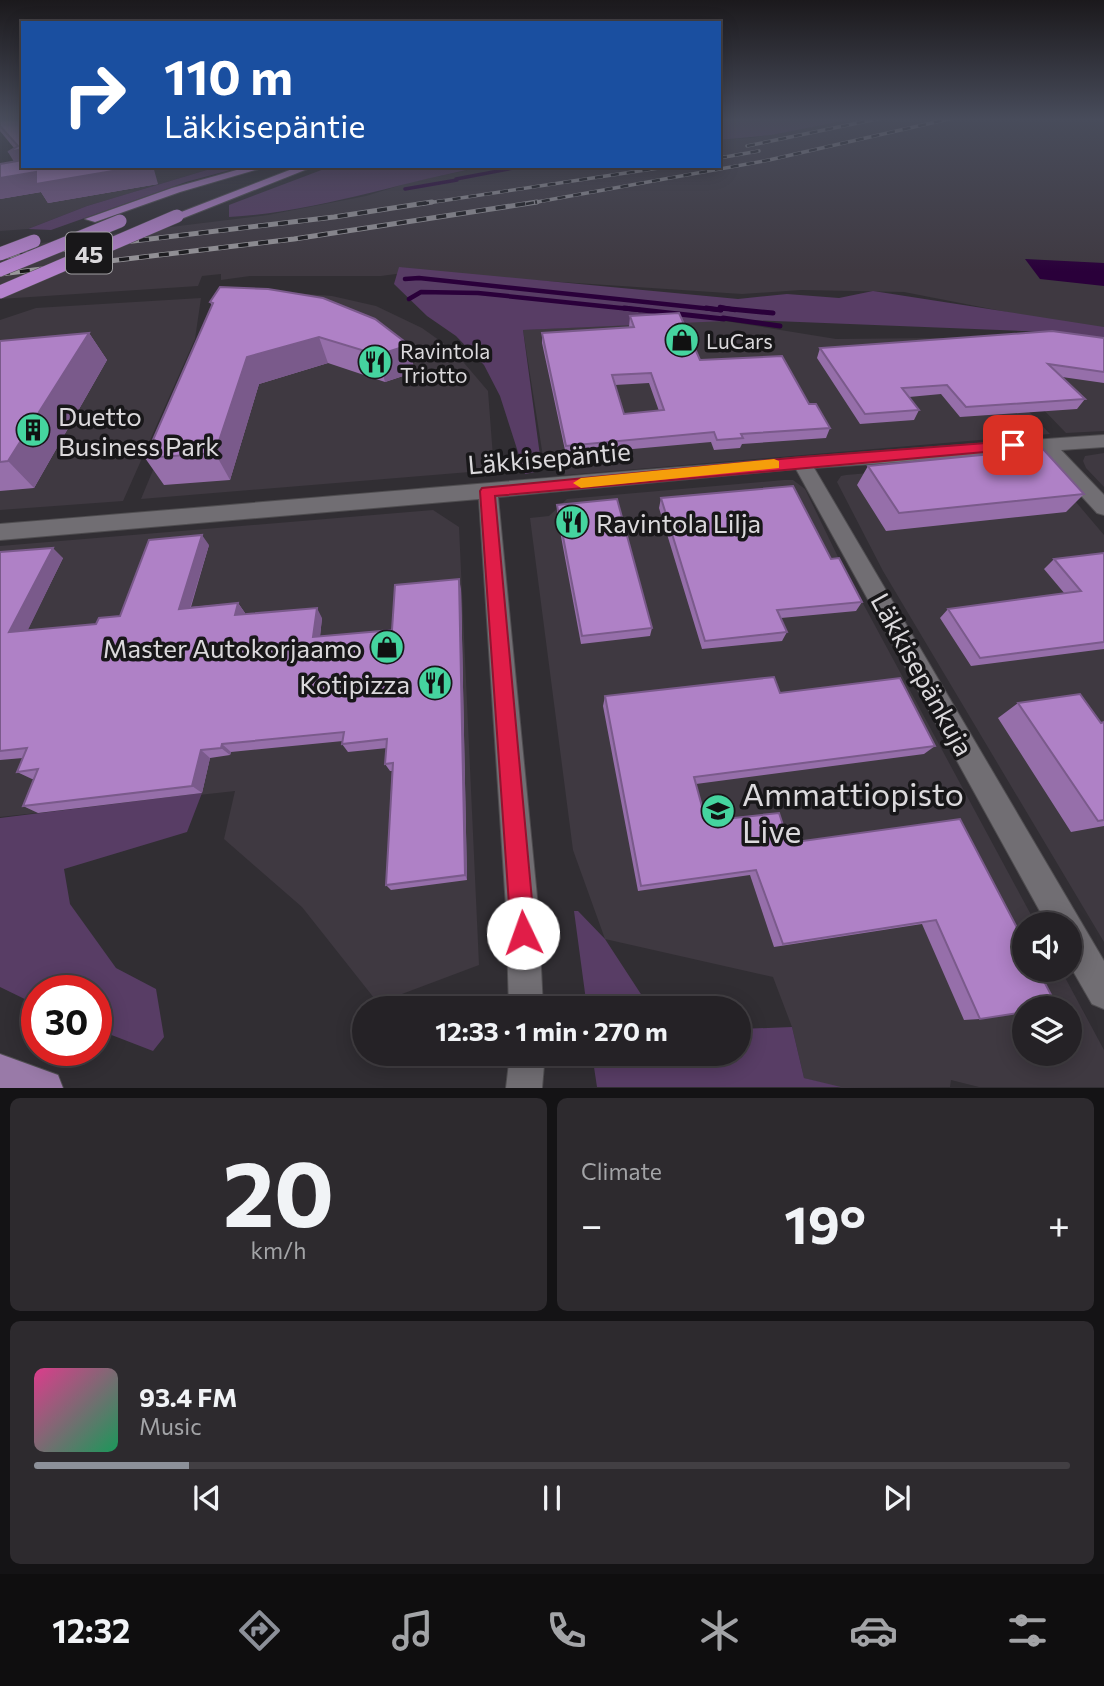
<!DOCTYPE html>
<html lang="en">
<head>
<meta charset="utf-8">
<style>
	body { margin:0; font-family:Commissioner,sans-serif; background:#2d2a2e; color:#f1f3f6; height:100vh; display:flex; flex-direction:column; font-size:26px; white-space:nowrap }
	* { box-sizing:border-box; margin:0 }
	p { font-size:23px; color:#a3a4a7 }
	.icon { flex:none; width:38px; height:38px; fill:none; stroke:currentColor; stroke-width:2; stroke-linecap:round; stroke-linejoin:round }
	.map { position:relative; height:1088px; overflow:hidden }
	.panel { display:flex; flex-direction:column; gap:10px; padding:10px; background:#141315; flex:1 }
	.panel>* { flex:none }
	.hud { position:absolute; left:21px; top:21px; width:700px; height:147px; border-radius:0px; box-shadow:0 4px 18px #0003,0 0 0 2px #423f43; background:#1a4fa0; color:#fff; overflow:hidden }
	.fabs { position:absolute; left:1012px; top:912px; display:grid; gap:14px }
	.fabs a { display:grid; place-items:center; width:70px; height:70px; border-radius:50%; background:#252226; box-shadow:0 4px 18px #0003,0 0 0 2px #423f43; font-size:35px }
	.speed { position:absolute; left:21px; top:975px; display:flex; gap:14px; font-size:35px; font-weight:700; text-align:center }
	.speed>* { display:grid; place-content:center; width:91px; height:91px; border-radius:50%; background:#252226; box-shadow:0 4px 18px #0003,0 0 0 2px #423f43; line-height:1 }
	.speed .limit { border:10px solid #d22; background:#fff; color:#111 }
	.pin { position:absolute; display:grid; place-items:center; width:60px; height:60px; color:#fff; margin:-30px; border-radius:14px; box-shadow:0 4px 10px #0006 }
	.me { position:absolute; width:77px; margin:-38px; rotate:357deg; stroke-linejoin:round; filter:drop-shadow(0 0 5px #0008) }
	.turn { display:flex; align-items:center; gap:24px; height:147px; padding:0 28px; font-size:32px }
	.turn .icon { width:91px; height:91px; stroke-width:2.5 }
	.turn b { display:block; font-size:49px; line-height:60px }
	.big { font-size:52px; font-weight:700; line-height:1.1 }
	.panel .tile { flex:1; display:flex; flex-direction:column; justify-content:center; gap:10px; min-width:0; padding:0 24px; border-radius:10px; background:#2d2a2e }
	.panel .dial { align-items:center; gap:0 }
	.dial b { font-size:91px; line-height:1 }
	.song { display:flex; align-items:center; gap:21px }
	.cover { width:84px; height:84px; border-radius:10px; background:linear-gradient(135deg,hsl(330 70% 55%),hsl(150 70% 35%)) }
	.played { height:7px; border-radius:4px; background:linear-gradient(90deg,#8c9099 15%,#423f43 15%) }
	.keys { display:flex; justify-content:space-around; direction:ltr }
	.heat { display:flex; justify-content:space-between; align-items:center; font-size:38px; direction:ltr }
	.panel .tiles { flex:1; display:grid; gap:10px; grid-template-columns:1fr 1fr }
	.tile:last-child { grid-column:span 2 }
	.trip { position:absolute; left:352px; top:996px; width:399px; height:70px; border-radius:35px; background:#252226; box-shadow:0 4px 18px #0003,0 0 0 2px #423f43; font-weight:700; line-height:70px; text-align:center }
	.tabs { display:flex; height:112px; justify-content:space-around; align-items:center; background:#0f0e0f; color:#a3a4a7 }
	.tabs .icon { width:49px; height:49px }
	.tabs .on { color:#8c9099 }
	.tabs b { font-size:32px; color:#f1f3f6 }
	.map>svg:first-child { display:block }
	.built { fill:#3f3941; fill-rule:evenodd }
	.green { fill:#583d65 }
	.water { fill:#2a003a }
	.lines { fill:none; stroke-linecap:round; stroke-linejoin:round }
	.stream-far2 { stroke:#2a003a; stroke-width:3.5 }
	.stream-far1 { stroke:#2a003a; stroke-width:4.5 }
	.stream { stroke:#2a003a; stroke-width:5 }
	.minor-casing { stroke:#4f4d50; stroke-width:2 }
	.major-casing { stroke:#4f4d50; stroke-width:2 }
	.highway-casing { stroke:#4f4d50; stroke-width:2 }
	.minor { fill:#716e73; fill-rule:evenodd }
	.major { fill:#997aa8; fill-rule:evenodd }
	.highway { fill:#b482cc; fill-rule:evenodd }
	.rail-far1-casing { stroke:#9a989c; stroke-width:3.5 }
	.rail-casing { stroke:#9a989c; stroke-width:5 }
	.rail-far1 { stroke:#181719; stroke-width:2.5; stroke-dasharray:8; stroke-linecap:butt }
	.rail { stroke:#181719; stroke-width:3.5; stroke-dasharray:10; stroke-linecap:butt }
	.highway-bridge-casing { stroke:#4f4d50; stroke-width:14; stroke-linecap:butt }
	.highway-bridge { stroke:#b482cc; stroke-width:13 }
	.wall { fill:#966faa; fill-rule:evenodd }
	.shaded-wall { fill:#7a5a8b }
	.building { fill:#af81c6; stroke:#7a5a8b; stroke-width:2; fill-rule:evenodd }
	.route { fill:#e11d48; stroke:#92132f; stroke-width:2 }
	.slow { fill:#f59e0b }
	.labels { text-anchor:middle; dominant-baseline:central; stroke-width:7; stroke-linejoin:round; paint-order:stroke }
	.far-poi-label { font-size:21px; fill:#dbd9dc; stroke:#181719; text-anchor:start }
	.shield { fill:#181719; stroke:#a09fa2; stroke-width:2 }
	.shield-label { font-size:24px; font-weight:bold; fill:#dbd9dc }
	.poi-label { font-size:26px; fill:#dbd9dc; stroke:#181719; text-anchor:start }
	.street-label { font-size:26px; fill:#dbd9dc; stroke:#181719 }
	.near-poi-label { font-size:32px; fill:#dbd9dc; stroke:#181719; text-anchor:start }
</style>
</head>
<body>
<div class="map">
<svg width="1104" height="1088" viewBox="0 0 1104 1088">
	<rect width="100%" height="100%" fill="#312e33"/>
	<path class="built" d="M853 119H1104V331L904 292 801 290 742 294 411 272 381 276H250L221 280V274L202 276 198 286 0 299V248L268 215 366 196 411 182 487 166H719V140L752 138Z
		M106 166H220L87 206 28 229 0 231V184Z
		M281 292 332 296 376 306 422 328 453 350 488 391 494 470 141 499 205 345Z
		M201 298 195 339 123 501 0 510V320L36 308Z
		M719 320 836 339 941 338 964 343 1050 434 566 475 544 463 523 330Z
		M981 345 1104 349V431L1066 433Z
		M1104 453V487L1086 468 1083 461 1085 456Z
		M988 463 1070 495 1104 535V942L883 571 837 482 841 476 846 475Z
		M784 480H793L805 489 839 559 1036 924H1024V970H1061L1104 1050V1087H979L951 1080 950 1087 841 1088 804 1078 792 1027 773 977 605 939 573 850 530 518 549 516 567 499ZM1024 1008H1069V1054H1024Z
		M433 510 459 527 479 965 378 1003 302 907 224 839 235 791 0 817V546Z"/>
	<path class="green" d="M719 119H853L771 135 719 140Z
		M220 166H232L234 169 186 182 51 230 28 229 87 206Z
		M332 166H487C400 182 317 212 229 217V205Z
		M399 267 738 299 787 294 839 298 873 291 1104 327V339L1047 332 748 320 523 330 541 463 535 472 525 474 500 396 484 365 456 336 427 316 394 284Z
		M202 793 187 832 64 869 70 904 116 968 156 989 164 1037 153 1051 96 1029V990H37V1005L0 987V818Z
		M574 911H578L605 939 650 1008H587Z
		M792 1027 804 1078 841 1087H597L592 1054H738L739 1029Z"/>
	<path class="water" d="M1025 259 1104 263V286L1040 279Z"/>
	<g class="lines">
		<path class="stream-far2" d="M456 179 524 166
			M405 189 457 180"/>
		<path class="stream-far1" d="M405 279 419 278 721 310
			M409 299 421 292 478 293 640 310
			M720 307 735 310"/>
		<path class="stream" d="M624 308 724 319
			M706 308 721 310
			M720 308 773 313
			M723 318 780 326"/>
		<g class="minor-casing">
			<path id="minor" d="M1104 435V447L1061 450 1104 495V515L1097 513 1041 452 814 468 1104 961V1009L1092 1004 1069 964V924H1047L796 469 498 497 538 907 543 1008H509L506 907 479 499 0 540V524C368 494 737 460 1104 435Z
				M510 1054H545L542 1088H506Z"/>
		</g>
		<g class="major-casing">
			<path id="major" d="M0 1054 58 1075 63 1088H0Z"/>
		</g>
		<g class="highway-casing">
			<path id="highway" d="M251 166H269L180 192 95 222 85 219 172 188Z
				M300 166H315L181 219 171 216Z"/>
		</g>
		<use href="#minor" class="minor"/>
		<use href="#major" class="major"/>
		<use href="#highway" class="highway"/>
		<g class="rail-far1-casing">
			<path id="rail-far1" d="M747 146 877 119
				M719 158 759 151
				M421 204 672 166
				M526 204 769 160 949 119"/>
		</g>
		<g class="rail-casing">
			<path id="rail" d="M0 257 334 217 432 202
				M0 274 294 239 537 202"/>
		</g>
		<use href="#rail-far1" class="rail-far1"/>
		<use href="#rail" class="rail"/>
		<g class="highway-bridge-casing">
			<path id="highway-bridge" d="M0 254 34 241
				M0 270 120 221
				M0 292 177 216"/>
		</g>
		<use href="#highway-bridge" class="highway-bridge"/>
	</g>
	<path class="wall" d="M0 119H23V166L158 184 48 203 41 192 0 199V164L14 162V148L0 131Z
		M268 289 415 372 385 382 328 363 259 384 230 480 164 485 145 458 212 306 210 302Z
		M630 316 700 360 809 404 830 428 826 438 742 444 740 448 714 450 711 442 566 455 542 343V333L629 327ZM649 383 659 411 624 414 615 385Z
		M89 333 107 360 34 488 0 491V341Z
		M1104 338V383L1062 377 1085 399 1077 409 960 417 941 394 909 397 919 410 914 420 860 424 817 358 820 348Z
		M868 466 1084 494 1066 512 886 531 857 485Z
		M661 498 831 559 862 602 856 611 781 618 787 632 782 641 702 649 659 508Z
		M557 505 652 628 650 636 581 644 557 515Z
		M209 545 191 607 238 603 245 613V614L322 618 320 636 392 630 461 589 467 880 391 890 386 885 392 771H390L385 764 387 748 348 752 342 744 343 741 231 752 230 755 210 758 202 793 38 813 23 806 34 779H32L17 772 23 758 0 760V552L63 558 27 631 96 624 120 616Z
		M1104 553V649L971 666 940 618 948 609 1065 594 1044 569 1054 559Z
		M780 693 935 746 924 754 696 784 706 821 789 843 960 819 980 1019 964 1020 922 924 774 947 750 875 638 891 603 706 605 696Z
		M1018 703 1101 723 1104 722V826L1071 832 998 718Z"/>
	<path class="shaded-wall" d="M23 149V166L19 170 8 152Z
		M142 166H153L158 184 48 203 41 192 0 199V178L36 172Z
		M89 333 107 360 34 488 8 461Z
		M319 337 328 363 259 384 230 480 215 453 247 357Z
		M409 345 415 372 385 382 378 355Z
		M202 535 209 545 187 618 179 609Z
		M53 548 63 558 22 642 9 632Z
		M459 579 461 589 467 880 465 875Z
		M238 603 245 613 242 625 235 615Z
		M317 608 322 618 319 646 313 637Z
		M222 744 231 752 230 755 221 748Z
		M201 750 210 758 202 793 192 786Z"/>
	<path class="building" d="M0 119H23V149L8 152 18 146 0 126Z
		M23 160V166H142L36 184V172L0 178V164Z
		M220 287 268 289 323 298 375 319 409 345 378 355 319 337 247 357 215 453 145 458 213 303 210 302Z
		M679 313 700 360 782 356 809 404H816L830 428 741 434 743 438 717 440 714 432 566 446 542 333 634 327 630 316ZM651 373 664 410 624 414 612 375Z
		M1052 331 1104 338V372L1048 364 1085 399 966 407 947 385 902 388 919 410 865 414 820 348Z
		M89 333 8 461 0 462V341Z
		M1043 449 1084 494 899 513 868 466Z
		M793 486 831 559 839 558 862 602 777 610 787 632 705 641 661 498Z
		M617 499 652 628 582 636 557 505Z
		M202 535 179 609 238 603 235 615 317 608 313 637 392 630 395 585 459 579 465 875 386 885 393 763 385 764 387 739 342 744 344 732 222 744 221 748 201 750 192 786 23 806 38 769 17 772 27 748 0 751V552L53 548 9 632 96 624 99 618 120 616 149 540Z
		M1104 553V642L980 658 948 609 1081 591 1054 559Z
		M774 677 780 693 900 678 935 746 694 777 706 821 779 813 789 843 960 819 1024 941V970H1038L1057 1006 1046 1008H1024V1012L980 1019 936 920 783 944 756 870 641 886 605 696Z
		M1080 694 1101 723 1104 722V820L1098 821 1018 703Z"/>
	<linearGradient id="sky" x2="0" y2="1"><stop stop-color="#1b191c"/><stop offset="0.44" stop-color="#484c5b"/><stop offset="1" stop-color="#484c5b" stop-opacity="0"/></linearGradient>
	<rect width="1104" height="271" fill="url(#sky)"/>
	<path class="route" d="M1013 441 1018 442V449L495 496 535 933 532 941 523 945 515 941 511 933 480 491 482 488 801 457Z"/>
	<path class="slow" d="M774 459 779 461V468L581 488 573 483 581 478Z"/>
	<defs>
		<g id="shop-disc" transform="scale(1.75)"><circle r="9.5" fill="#45d49f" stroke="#181719"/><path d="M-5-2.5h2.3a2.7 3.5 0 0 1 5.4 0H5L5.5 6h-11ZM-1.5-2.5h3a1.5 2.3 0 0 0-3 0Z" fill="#111"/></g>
		<g id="restaurant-disc" transform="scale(1.75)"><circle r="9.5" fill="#45d49f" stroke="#181719"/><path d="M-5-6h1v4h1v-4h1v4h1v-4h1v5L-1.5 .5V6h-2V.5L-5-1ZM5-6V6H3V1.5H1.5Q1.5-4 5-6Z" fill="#111"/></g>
		<g id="building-disc" transform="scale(1.75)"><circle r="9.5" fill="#45d49f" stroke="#181719"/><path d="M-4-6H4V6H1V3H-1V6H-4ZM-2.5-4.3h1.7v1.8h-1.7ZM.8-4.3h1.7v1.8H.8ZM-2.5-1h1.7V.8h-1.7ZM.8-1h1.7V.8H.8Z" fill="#111"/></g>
		<g id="school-disc" transform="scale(1.75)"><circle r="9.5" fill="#45d49f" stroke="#181719"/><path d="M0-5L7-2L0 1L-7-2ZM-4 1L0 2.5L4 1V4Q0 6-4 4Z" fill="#111"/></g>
	</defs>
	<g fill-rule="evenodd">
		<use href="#shop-disc" x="682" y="340"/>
		<use href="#restaurant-disc" x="375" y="362"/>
		<use href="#building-disc" x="33" y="430"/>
		<use href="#restaurant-disc" x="572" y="522"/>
		<use href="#shop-disc" x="387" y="647"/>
		<use href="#restaurant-disc" x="435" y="683"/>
		<use href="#school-disc" x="718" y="811"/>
	</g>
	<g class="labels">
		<g class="far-poi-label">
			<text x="706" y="340">LuCars</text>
			<text x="400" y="350">Ravintola<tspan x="400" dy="24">Triotto</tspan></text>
		</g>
		<rect class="shield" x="66" y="232.5" width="46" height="41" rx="5"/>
		<g class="shield-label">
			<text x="89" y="253">45</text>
		</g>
		<g class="poi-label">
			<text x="58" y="415">Duetto<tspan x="58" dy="30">Business Park</tspan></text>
			<text x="596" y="522">Ravintola Lilja</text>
			<text x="362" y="647" text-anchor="end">Master Autokorjaamo</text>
			<text x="410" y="683" text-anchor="end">Kotipizza</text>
		</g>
		<g class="street-label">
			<text transform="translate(549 457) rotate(-5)">Läkkisepäntie</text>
			<text transform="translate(923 674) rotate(61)">Läkkisepänkuja</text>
		</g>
		<g class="near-poi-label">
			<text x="742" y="793">Ammattiopisto<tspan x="742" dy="37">Live</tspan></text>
		</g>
	</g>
</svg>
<div class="fabs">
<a><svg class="icon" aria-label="sound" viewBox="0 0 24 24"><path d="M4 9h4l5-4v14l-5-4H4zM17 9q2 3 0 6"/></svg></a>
<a><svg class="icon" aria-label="layers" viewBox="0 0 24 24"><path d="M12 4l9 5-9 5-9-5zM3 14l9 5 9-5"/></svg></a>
</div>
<div class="speed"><div class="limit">30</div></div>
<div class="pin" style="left:1013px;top:445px;background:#d93025"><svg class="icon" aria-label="arrive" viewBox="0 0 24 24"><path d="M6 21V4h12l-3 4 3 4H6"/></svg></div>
<svg class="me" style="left:523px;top:933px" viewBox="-20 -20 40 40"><circle r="19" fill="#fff"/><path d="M0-13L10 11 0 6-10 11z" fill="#e11d48"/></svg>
<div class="trip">12:33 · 1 min · 270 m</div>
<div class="hud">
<div class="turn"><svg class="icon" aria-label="right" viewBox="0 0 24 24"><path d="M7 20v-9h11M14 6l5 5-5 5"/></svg><div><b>110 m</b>Läkkisepäntie</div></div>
</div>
</div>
<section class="panel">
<div class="tiles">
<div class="tile dial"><b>20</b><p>km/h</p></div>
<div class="tile"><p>Climate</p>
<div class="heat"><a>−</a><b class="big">19°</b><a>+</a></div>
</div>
<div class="tile">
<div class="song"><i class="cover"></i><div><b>93.4 FM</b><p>Music</p></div></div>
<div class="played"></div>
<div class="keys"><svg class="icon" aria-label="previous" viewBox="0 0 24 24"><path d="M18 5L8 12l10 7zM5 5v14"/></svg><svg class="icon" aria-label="pause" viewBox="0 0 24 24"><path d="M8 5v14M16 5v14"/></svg><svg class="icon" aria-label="next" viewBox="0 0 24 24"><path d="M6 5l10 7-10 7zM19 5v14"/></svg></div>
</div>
</div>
</section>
<nav class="tabs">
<b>12:32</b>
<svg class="icon on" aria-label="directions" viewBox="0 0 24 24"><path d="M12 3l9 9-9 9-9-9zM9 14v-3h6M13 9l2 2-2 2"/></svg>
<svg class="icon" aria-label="music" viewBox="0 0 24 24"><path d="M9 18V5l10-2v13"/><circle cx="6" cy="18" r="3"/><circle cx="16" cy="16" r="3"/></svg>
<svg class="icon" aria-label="phone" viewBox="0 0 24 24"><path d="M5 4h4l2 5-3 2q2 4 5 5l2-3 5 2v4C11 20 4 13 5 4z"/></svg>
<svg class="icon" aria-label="climate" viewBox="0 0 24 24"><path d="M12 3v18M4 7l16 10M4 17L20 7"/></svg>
<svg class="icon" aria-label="car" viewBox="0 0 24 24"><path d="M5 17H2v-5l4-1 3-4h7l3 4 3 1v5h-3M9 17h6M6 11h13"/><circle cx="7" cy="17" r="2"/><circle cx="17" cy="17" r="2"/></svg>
<svg class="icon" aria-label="filters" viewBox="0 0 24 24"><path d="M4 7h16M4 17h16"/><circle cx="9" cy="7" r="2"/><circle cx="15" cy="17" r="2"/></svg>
</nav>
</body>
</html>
